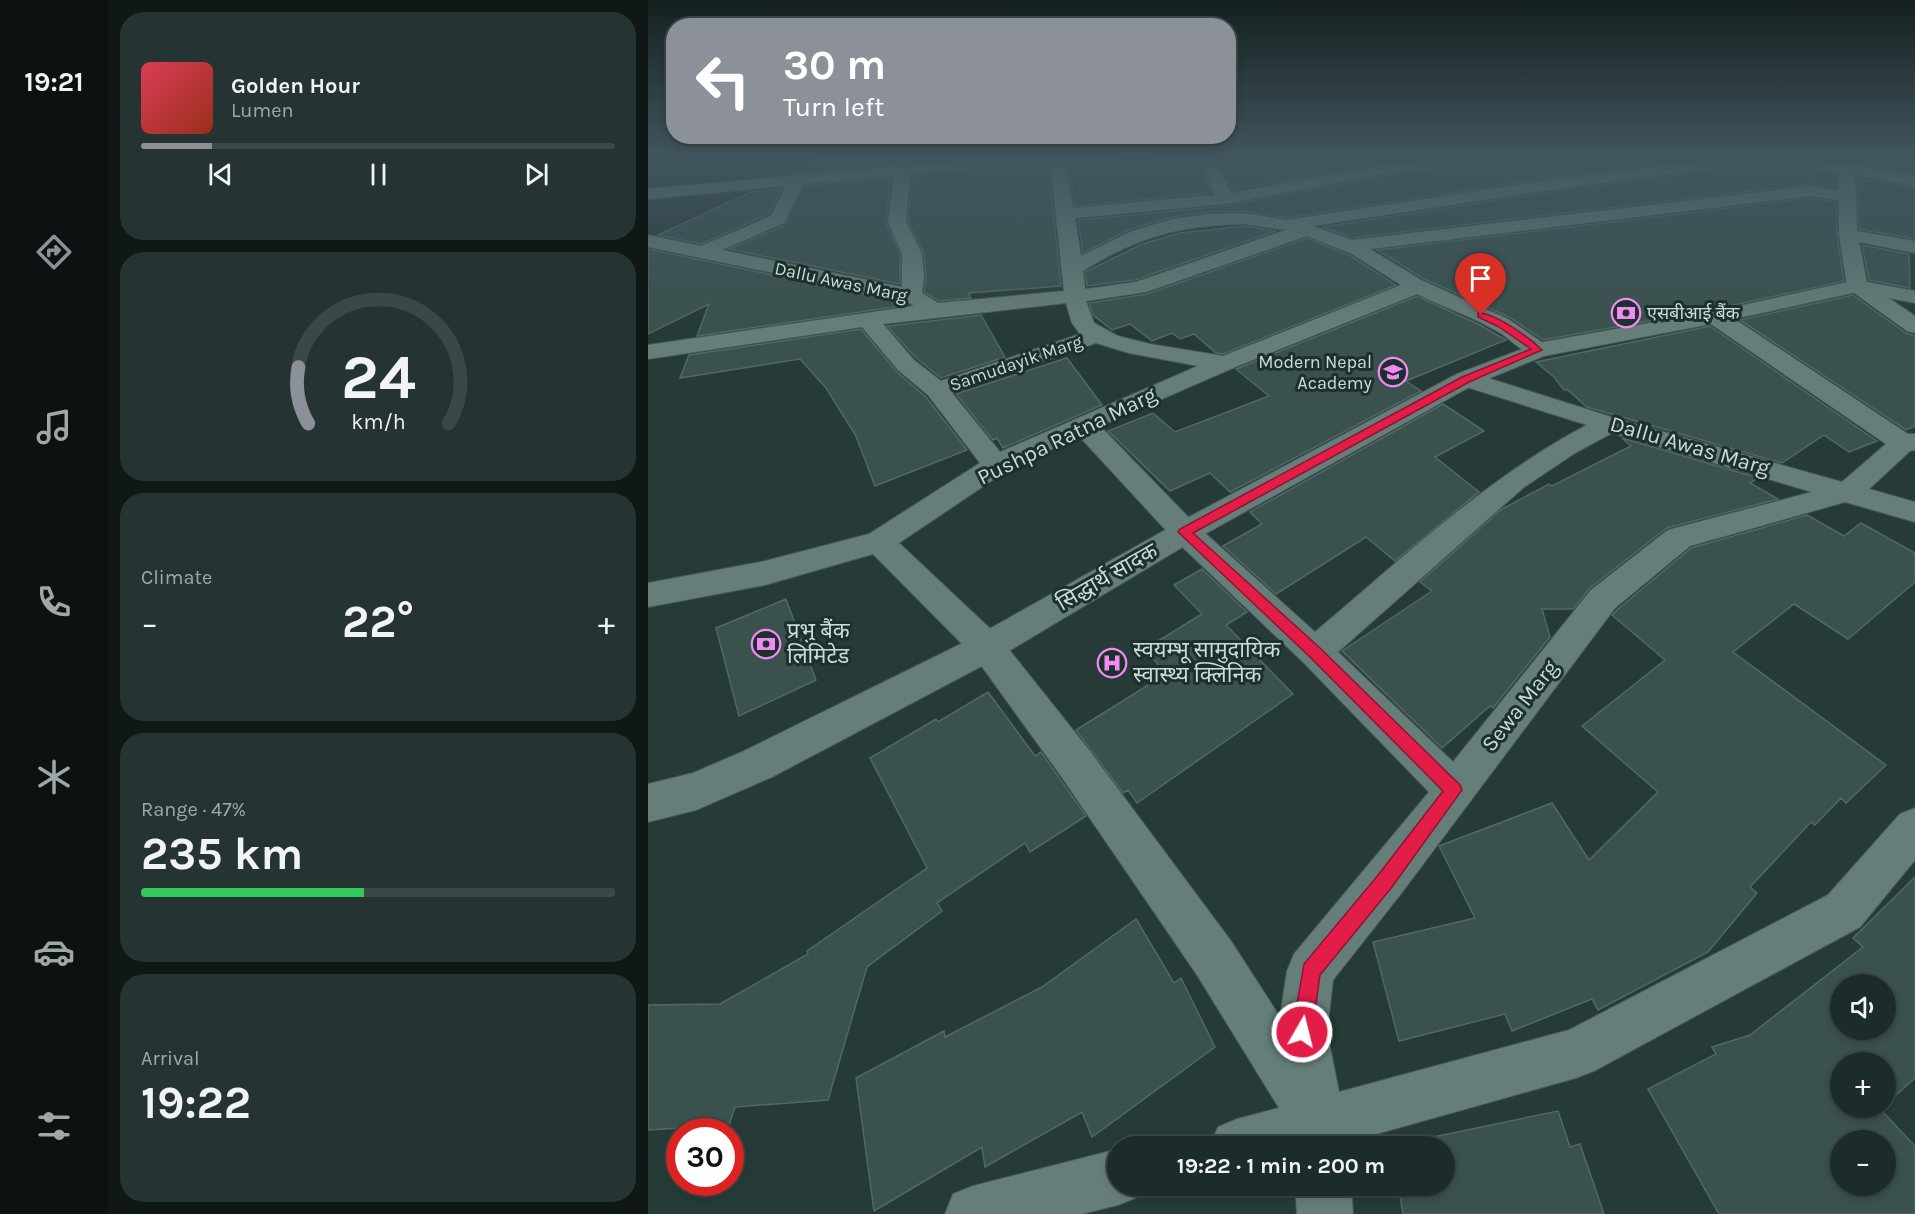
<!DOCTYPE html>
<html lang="en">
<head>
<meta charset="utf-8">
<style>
	body { margin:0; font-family:Karla,"Noto Sans Devanagari",sans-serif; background:#253432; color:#f1f3f6; height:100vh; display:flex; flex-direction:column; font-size:22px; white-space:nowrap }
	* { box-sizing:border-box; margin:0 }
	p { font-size:20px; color:#a0a7a8 }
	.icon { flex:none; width:33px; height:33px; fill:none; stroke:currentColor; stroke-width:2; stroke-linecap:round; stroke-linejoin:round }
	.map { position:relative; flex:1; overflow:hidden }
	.side { display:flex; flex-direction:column; gap:12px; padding:12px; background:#0f1817; width:540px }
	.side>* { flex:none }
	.top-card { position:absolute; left:18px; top:18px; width:570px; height:126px; border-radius:24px; box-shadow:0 3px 9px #0003,0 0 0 2px #3a4847; background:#8c9099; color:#fff; overflow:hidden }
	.buttons { position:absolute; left:1182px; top:974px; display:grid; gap:12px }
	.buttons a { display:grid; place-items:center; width:66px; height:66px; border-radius:50%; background:#1c2c2a; box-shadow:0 3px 9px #0003,0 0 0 2px #3a4847; font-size:30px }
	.speed { position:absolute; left:18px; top:1118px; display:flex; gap:12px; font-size:30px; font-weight:700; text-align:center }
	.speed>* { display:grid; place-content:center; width:78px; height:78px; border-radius:50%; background:#1c2c2a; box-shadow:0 3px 9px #0003,0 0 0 2px #3a4847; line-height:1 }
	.speed .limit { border:9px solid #d22; background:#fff; color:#111 }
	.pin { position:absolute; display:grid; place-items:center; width:51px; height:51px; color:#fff; margin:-62px -26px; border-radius:50% 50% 50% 0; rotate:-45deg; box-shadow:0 0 6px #0007 }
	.pin .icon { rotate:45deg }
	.me { position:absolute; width:66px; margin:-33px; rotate:8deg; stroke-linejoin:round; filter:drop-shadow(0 0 4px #0008) }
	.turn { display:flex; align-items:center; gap:21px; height:126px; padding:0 18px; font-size:27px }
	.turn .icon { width:78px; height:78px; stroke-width:2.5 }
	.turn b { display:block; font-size:42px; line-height:51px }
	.big { font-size:45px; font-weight:700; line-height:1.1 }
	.side .tile { flex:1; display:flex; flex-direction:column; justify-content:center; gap:9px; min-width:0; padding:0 21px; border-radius:24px; background:#253432 }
	.side .dial { align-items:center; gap:0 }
	.dial svg { height:156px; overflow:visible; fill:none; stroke:#3a4847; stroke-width:7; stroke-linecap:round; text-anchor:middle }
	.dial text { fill:#f1f3f6; stroke:none }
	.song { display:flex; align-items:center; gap:18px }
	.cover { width:72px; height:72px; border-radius:9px; background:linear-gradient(135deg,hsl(350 70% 55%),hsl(10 70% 35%)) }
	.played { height:6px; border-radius:3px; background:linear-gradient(90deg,#8c9099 15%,#3a4847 15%) }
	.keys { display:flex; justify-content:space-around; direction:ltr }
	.heat { display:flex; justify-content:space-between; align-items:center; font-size:33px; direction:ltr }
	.charge { height:9px; border-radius:4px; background:linear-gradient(90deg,#34c759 47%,#3a4847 0) }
	.trip { position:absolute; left:459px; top:1136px; width:348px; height:60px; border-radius:30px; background:#1c2c2a; box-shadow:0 3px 9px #0003,0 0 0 2px #3a4847; font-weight:700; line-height:60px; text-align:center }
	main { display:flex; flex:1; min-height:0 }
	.tab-bar { display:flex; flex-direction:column; width:108px; justify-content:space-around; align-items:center; background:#0b1211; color:#a0a7a8 }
	.tab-bar .icon { width:42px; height:42px }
	.tab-bar .selected { color:#8c9099 }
	.tab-bar b { font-size:27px; color:#f1f3f6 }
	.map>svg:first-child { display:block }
	.building { fill:#3b514e; stroke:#516864; stroke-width:1.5; fill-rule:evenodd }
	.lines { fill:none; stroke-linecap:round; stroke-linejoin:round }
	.minor-casing { stroke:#475956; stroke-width:2 }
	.tertiary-casing { stroke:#475956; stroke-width:2 }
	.minor { fill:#667e7a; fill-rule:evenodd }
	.tertiary { fill:#667e7a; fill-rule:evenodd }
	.route { fill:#e11d48; stroke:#92132f; stroke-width:1.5 }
	.labels { text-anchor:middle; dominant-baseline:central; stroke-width:6; stroke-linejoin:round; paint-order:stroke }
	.far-street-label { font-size:18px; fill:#cddad7; stroke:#1c312e }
	.far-poi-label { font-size:18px; fill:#cddad7; stroke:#1c312e; text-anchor:start }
	.street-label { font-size:22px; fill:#cddad7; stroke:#1c312e }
	.poi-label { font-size:22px; fill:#cddad7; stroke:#1c312e; text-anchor:start }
</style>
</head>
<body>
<main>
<nav class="tab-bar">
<b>19:21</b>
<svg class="icon selected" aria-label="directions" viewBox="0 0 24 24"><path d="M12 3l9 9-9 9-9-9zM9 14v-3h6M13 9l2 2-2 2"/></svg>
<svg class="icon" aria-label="music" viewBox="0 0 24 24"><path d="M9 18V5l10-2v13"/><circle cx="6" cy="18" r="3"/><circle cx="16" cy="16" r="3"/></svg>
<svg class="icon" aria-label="phone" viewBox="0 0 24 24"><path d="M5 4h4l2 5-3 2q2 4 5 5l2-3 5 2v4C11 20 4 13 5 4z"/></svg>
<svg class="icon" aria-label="climate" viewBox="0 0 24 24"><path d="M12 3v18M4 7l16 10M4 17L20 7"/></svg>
<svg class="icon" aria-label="car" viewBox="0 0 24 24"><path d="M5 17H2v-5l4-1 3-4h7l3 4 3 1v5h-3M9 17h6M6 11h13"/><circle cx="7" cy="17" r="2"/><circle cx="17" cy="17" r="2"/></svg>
<svg class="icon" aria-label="filters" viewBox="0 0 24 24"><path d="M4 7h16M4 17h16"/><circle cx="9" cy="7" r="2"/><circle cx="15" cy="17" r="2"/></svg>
</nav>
<section class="side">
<div class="tile">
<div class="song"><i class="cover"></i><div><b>Golden Hour</b><p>Lumen</p></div></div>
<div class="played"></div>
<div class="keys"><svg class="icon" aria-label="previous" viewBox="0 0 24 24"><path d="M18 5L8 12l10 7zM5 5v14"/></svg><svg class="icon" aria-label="pause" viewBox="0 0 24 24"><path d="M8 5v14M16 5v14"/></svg><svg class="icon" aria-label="next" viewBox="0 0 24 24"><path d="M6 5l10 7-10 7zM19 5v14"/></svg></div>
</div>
<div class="tile dial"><svg viewBox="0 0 100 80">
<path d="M14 69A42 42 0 1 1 86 69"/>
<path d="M14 69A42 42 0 0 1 9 40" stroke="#8c9099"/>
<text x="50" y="56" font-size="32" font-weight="700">24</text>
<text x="50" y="72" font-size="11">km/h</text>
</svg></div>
<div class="tile"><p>Climate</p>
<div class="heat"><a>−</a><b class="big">22°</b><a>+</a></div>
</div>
<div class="tile"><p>Range · 47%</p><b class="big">235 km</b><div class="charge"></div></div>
<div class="tile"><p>Arrival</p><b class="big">19:22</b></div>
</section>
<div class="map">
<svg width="1267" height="1214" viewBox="0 0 1267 1214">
	<rect width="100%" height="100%" fill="#263b38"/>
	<path class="building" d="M222 154H246L245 164 142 174 173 159Z
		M266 154H353L265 163Z
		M471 154 473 164 548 157 564 193 427 206 420 158Z
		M580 154H779L784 158 696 170 584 190 568 155Z
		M887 154H1082L887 180 639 218 596 211 560 212 525 217 483 229 435 253 430 220 577 206 742 175 878 161Z
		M1126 154H1267V174L1163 156Z
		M400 163 413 286 320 293 323 298 291 301 276 292 278 277 276 254 260 222 264 176Z
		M1093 167 1163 170 1189 175V187L1164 184 704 238 674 227 887 194Z
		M243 178 238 222 252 254V284L81 249 137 225 156 186Z
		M1209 178 1267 188V239L1211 229Z
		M134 189 121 214 53 244 10 235 103 192Z
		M1164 198 1189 202V235L1196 281 1068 309 895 340 861 317 776 279 729 250Z
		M596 226 628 231 487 280 439 286 437 272 494 244 532 233Z
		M659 238 703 256 748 285 575 354 568 353 546 334 532 339 524 333 504 341 482 324 464 330 445 315 441 303 499 294Z
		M1214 245 1261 254 1262 288 1221 280Z
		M0 249 255 302 259 305 49 336 61 304 0 334Z
		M1205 295 1258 333 1267 336V426L1258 430 1092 320Z
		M769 296 832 325 858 340 758 381 773 391 582 492 562 473 522 491 460 431 505 413 527 432 621 396 588 369Z
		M333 315 357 357 293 378 268 358 239 326Z
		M1062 326 1229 441 1201 452 1176 435 1134 463 939 407 920 390H916L906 377 888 362Z
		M213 329 248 371 278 397 319 450 227 486 208 436 178 388 152 359 32 378 41 355Z
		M419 358 454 405 355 448 349 438 345 440 308 394Z
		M795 404 836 431 787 457 831 492 747 561 718 537 628 594 575 546 614 524 602 512Z
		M974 438 1110 478 1102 483 1130 499 1019 528 942 588 925 609H894L902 637 845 708 842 706 794 748 694 651 784 591 772 582 854 509 901 484 904 486 983 446Z
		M1159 515 1196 536 1213 523 1267 553V582L1200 639 1146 604 1085 652 1238 765 1198 803 1193 798 1167 825 1163 822 1102 887 1109 893 1060 952 950 1010 944 999 864 1031 857 1014 751 1041 725 942 827 918 791 846 904 803 941 860 1010 792 934 726 1017 660 964 615 969 610 1043 548Z
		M554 569 599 612 578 625 645 694 489 803 480 790 475 793 428 730 518 674 497 649 554 614 526 585Z
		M138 599 168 680 91 716 68 628Z
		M340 692 387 756 393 752 438 816 382 852 377 843 289 903 294 911 219 967 180 1100 87 1107 81 1125 0 1130V1005L72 1004 160 954 159 951 279 868 222 758 288 719 290 722Z
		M1267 877V1078L1238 1104V1062H1192V1107H1234L1232 1109 1267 1146V1214H1071L1000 1089 1068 1054 1064 1047 1102 1035 1215 947 1205 938ZM1192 984H1238V1029H1192ZM1192 1140H1238V1185H1192Z
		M488 919 526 983 533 978 567 1047 444 1137 434 1112 337 1167 334 1147 226 1211 208 1078 296 1031 297 1037 394 987Z
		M910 1111 922 1147 932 1144 956 1214H755L750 1185H796V1146H742Z"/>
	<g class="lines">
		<g class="minor-casing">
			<path id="minor" d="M248 154H264L263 165 379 154H417L425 208 567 195 549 154H565L583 193C685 174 781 154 885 154L878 159 742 173 577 204 427 218 433 256 484 231 525 219 560 214 596 213 639 220 887 182 1093 155 1163 158 1267 176V186L1207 175 1209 231 1267 241V253L1211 242 1219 283 1267 316V333L1259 331 1202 290 1199 286 1191 235V200L1164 196 722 249 775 281 860 319 898 345 901 350 898 355C880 359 868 344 854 334 827 317 797 308 769 294L585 368 452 426 548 525 667 632C754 559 838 478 939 425L809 384 806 379 809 374 818 372 827 374 970 419 1194 482 1238 444 1060 322 1057 317 1060 312 1068 311 1076 312 1260 434H1267V450L1262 451 1221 489 1267 502V522L1197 502 1042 546 967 608 752 895 685 980 679 1032 691 1092 921 1030 1180 895 1252 814 1267 808V860L1212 927 946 1071 928 1078 700 1142V1146H562L570 1127 589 1119 631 1108 549 975 413 776 327 657 225 554 117 585 0 607V583L117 561 221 534 332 463 280 395 250 370 214 327 0 359V345L266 306 256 300 0 247V235L53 246 123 216 138 186 0 199V189L247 166ZM402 161 416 291 290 303 274 293 276 277 274 254 258 222 262 174ZM1093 165 1163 168 1191 173V190L1164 186 704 240 665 226 887 192ZM246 176 240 222 254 254V287L74 250 136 223 155 184ZM596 224 638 230 488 282 437 289 435 271C489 237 532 225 596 224ZM659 236 704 254 753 285 575 356 502 344 470 336 446 323 438 301 498 292ZM418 303 424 323 432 334 293 381 266 360 235 324ZM448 343 481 353 550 366 352 452 304 393ZM964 433 1164 492 1020 530 943 590 805 762 690 652 875 488 927 453ZM431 436 526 539 655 662 781 792 646 954 639 971 632 1017 583 941 441 750 351 637 251 543 358 471Z
				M470 1149V1185H494L490 1197 470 1205 434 1214H297L305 1194 325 1186Z
				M647 1185H703L705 1214H649Z"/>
		</g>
		<g class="tertiary-casing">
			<path id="tertiary" d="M1209 280 1267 291V303L1209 292 1068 323 896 356 827 384 548 539 351 657 124 777 48 810 0 822V784L45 773 96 751 327 637 526 525 809 374 890 343 1068 311Z"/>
		</g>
		<use href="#minor" class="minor"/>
		<use href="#tertiary" class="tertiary"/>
	</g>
	<linearGradient id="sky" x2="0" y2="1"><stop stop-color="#15201f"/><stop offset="0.48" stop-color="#41555e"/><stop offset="1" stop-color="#41555e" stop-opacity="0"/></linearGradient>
	<rect width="1267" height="324" fill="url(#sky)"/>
	<path class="route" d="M830 313C846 312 882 338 894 350L821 382 545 533 672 648 812 785 814 790 744 887 672 975 664 1032 661 1039 654 1042 647 1039 644 1032 656 964 731 874 795 791 662 657 530 532 532 529 814 377 883 349 851 327 830 317Z"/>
	<defs>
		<g id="bank-ring" transform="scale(1.5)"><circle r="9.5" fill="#1c312e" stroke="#f38af1" stroke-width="1.5"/><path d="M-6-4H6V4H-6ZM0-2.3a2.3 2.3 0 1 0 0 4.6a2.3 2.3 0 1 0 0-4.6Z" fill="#f38af1"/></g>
		<g id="school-ring" transform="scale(1.5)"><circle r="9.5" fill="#1c312e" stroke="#f38af1" stroke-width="1.5"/><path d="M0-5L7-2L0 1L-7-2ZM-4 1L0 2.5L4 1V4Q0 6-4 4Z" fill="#f38af1"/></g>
		<g id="hospital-ring" transform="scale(1.5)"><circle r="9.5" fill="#1c312e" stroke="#f38af1" stroke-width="1.5"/><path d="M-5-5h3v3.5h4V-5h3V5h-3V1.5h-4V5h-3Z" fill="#f38af1"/></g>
	</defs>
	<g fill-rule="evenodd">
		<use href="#bank-ring" x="978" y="313"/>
		<use href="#school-ring" x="745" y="372"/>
		<use href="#bank-ring" x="118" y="644"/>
		<use href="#hospital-ring" x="464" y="663"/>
	</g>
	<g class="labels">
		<g class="far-street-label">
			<text transform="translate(193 282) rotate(12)">Dallu Awas Marg</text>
			<text transform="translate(368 363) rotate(-19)">Samudayik Marg</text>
		</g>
		<g class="far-poi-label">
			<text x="999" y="313">एसबीआई बैंक</text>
			<text x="724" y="362" text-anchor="end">Modern Nepal<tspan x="724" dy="21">Academy</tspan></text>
		</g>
		<g class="street-label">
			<text transform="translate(419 436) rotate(-26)">Pushpa Ratna Marg</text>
			<text transform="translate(1042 446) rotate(16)">Dallu Awas Marg</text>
			<text transform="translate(459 577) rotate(-30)">सिद्धार्थ सादक</text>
			<text transform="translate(872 706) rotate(-52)">Sewa Marg</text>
		</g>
		<g class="poi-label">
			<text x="139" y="631">प्रभु बैंक<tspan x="139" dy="25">लिमिटेड</tspan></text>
			<text x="485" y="650">स्वयम्भू सामुदायिक<tspan x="485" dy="25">स्वास्थ्य क्लिनिक</tspan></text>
		</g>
	</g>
</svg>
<div class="buttons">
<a><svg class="icon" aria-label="sound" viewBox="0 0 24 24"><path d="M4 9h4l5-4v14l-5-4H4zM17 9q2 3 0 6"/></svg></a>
<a>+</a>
<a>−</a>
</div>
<div class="speed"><div class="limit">30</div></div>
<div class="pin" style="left:833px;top:315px;background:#d93025"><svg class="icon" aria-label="arrive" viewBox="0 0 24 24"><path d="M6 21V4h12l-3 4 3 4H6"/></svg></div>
<svg class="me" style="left:654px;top:1032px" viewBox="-20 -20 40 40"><circle r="17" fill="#e11d48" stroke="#fff" stroke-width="3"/><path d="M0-11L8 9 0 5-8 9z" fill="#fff"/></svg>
<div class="trip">19:22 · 1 min · 200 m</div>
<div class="top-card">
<div class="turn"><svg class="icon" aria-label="left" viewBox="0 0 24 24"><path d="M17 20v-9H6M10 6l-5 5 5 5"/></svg><div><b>30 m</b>Turn left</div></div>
</div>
</div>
</main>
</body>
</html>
